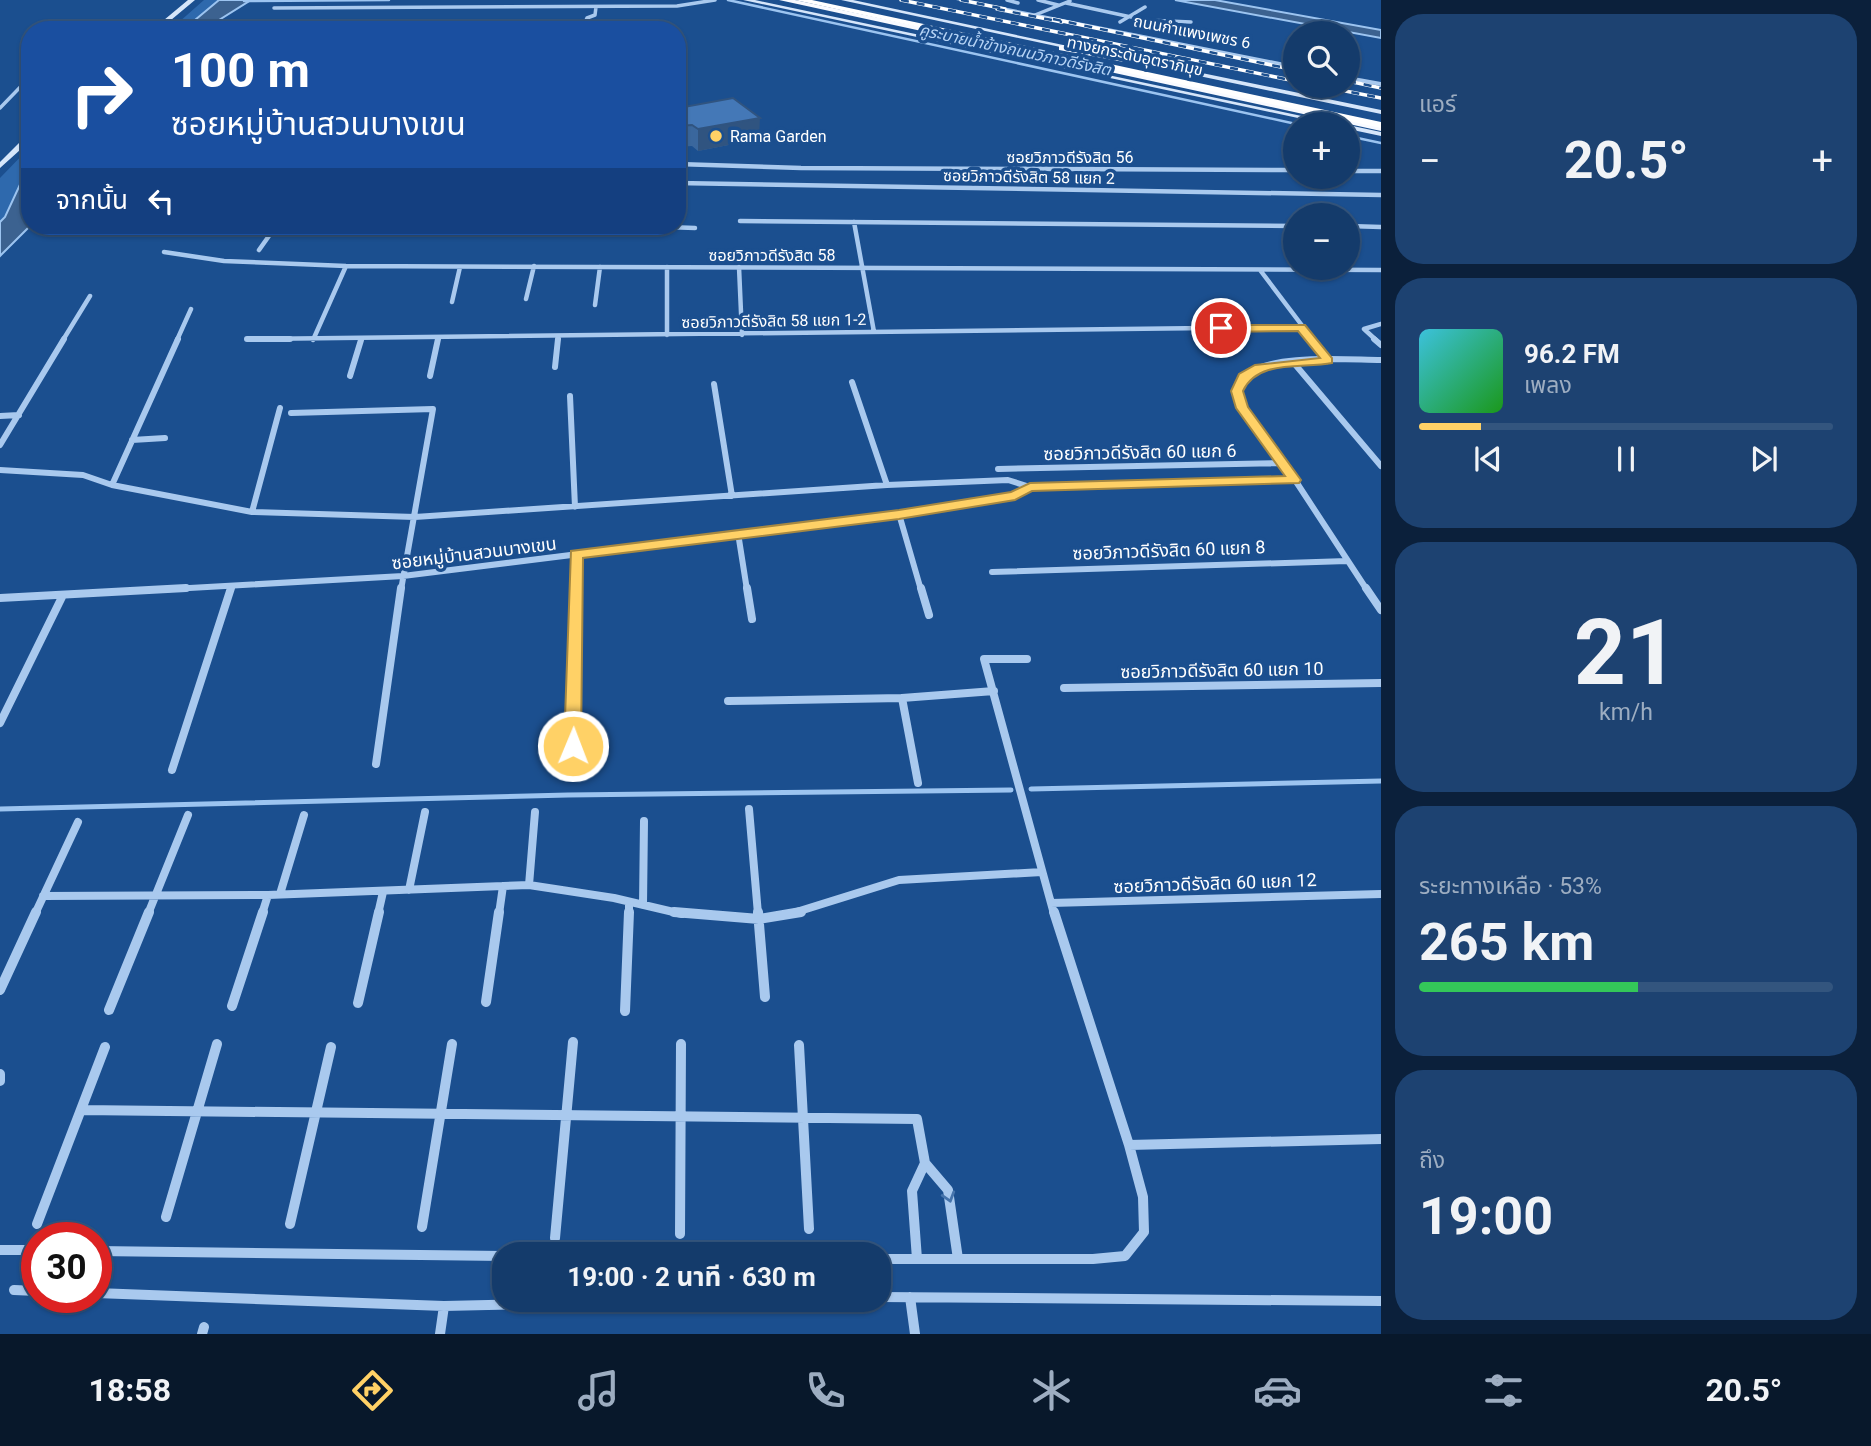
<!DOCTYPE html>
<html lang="th">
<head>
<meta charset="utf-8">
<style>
	body { margin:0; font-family:Roboto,"Noto Sans Thai",sans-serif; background:#1d4271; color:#f1f3f6; height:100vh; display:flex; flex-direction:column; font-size:26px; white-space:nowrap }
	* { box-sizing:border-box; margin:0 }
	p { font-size:23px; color:#9dadc1 }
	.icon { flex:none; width:38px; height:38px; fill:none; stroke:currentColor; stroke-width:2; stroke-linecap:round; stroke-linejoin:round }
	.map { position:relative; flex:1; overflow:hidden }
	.panel { display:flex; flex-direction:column; gap:14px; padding:14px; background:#0b203b; width:490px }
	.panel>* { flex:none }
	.banner { position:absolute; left:21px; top:21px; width:665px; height:214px; border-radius:28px; box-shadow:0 2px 5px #0004,0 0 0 2px #33557e; background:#1a4fa0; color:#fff; overflow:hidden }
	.tools { position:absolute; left:1283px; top:21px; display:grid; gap:14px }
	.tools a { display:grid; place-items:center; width:77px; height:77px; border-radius:50%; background:#143b6b; box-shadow:0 2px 5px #0004,0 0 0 2px #33557e; font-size:35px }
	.speed { position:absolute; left:21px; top:1222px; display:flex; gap:14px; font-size:35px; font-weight:700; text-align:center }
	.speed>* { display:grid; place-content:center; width:91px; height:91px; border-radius:50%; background:#143b6b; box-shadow:0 2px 5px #0004,0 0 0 2px #33557e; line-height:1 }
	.speed .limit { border:10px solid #d22; background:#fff; color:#111 }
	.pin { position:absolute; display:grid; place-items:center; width:60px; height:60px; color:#fff; margin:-30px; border:4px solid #fff; border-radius:50%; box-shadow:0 2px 7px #0007 }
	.me { position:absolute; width:77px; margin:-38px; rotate:1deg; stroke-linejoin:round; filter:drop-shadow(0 0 5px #0008) }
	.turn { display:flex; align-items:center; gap:24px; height:147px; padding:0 35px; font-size:32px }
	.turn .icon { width:91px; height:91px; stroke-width:2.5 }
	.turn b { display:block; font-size:49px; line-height:60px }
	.then { display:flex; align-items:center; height:66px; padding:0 35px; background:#0003; gap:14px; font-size:26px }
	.big { font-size:52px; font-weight:700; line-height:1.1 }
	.panel .widget { flex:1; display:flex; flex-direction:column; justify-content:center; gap:10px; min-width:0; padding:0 24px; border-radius:28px; background:#1d4271 }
	.panel .dial { align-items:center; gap:0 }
	.dial b { font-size:91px; line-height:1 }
	.song { display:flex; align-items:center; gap:21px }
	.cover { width:84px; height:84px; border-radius:10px; background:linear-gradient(135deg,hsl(190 70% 55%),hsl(120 70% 35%)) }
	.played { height:7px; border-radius:4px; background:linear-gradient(90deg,#ffd166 15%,#33557e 15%) }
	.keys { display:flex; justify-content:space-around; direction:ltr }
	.heat { display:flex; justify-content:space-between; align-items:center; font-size:38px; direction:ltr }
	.charge { height:10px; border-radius:5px; background:linear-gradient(90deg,#34c759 53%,#33557e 0) }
	.trip { position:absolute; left:492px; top:1242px; width:399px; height:70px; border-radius:28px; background:#143b6b; box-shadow:0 2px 5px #0004,0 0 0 2px #33557e; font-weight:700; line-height:70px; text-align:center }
	.menu { display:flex; height:112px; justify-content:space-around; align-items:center; background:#08182b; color:#9dadc1 }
	.menu .icon { width:49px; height:49px }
	.menu .on { color:#ffd166 }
	.menu b { font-size:32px; color:#f1f3f6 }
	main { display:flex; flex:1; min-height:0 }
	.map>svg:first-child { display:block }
	.green { fill:#2e69ad }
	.water { fill:#3c6290; stroke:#9cc4f0; stroke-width:2 }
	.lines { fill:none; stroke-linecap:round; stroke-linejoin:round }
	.stream-far1 { stroke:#9cc4f0; stroke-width:2.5 }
	.stream { stroke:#9cc4f0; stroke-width:5 }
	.minor-far4 { stroke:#a9c9ee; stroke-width:3.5 }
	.minor-far3 { stroke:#a9c9ee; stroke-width:4.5 }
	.minor-far2 { stroke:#a9c9ee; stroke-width:6 }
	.minor-far1 { stroke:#a9c9ee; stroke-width:8 }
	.minor { stroke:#a9c9ee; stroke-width:10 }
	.tertiary { fill:#a9c9ee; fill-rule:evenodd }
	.secondary { fill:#d6e6fa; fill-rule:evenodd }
	.trunk { fill:#f8faff; fill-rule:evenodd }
	.motorway { fill:#fff; fill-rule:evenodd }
	.rail-casing { stroke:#fff; stroke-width:3.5 }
	.rail { stroke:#1b4f8f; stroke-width:2.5; stroke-dasharray:8; stroke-linecap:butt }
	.wall { fill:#3a679d }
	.shaded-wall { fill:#305480 }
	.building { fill:#4478b7; stroke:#305480; stroke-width:2 }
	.oneway { stroke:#4674ac }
	.route { fill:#ffd166; stroke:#a68842; stroke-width:2 }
	.poi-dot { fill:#ffd166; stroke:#1b4f8f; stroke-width:2.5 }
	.labels { text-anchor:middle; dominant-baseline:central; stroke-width:7; stroke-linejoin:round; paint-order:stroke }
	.far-street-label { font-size:16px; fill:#fff; stroke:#1b4f8f }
	.far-water-label { font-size:16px; font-style:italic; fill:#b5d3f5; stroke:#1b4f8f }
	.far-poi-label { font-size:16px; fill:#fff; stroke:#1b4f8f; text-anchor:start }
	.street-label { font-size:18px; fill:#fff; stroke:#1b4f8f }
</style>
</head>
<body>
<main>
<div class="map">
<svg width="1381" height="1334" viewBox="0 0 1381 1334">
	<rect width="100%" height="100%" fill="#1b4f8f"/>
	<path class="green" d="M204 0H219L183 30H170Z
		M30 147V163L5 217 0 222V178Z"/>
	<path class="water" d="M219 0H251L203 30H183Z
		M1175 0H1215L1381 30V38Z
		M30 163V226L0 256V222L5 217Z"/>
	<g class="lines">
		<path class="stream-far1" d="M728 0 1296 124
			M244 1 389 0
			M1348 136 1381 143"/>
		<path class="stream" d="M1031 789 1381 781
			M0 809 568 795 1011 790"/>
		<path class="minor-far4" d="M1007 0 1018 3
			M1038 0 1058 5
			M1066 3 1145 20 1191 22
			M274 8 677 6 715 0
			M1035 15 1070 1
			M1120 22 1145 7
			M583 27 587 18 595 15 596 7
			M0 108 30 77"/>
		<path class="minor-far3" d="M677 164 801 168 1295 170
			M1348 171H1381
			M677 183 1381 195
			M740 221 1295 226
			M854 222 874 332
			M639 226 695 228
			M1348 226 1381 227
			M259 250 276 226
			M164 252 224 261 346 266 1381 270
			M667 267V335
			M739 267 742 335
			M1260 270 1313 340
			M526 299 534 266
			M452 302 460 267
			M595 305 600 267
			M247 339 1301 327
			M63 340 90 296
			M177 340 191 309
			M313 340 346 266
			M558 340V337
			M1376 340 1364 329 1381 324"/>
		<path class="minor-far2" d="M247 339H290
			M1311 339 1328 361
			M1374 339 1381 345
			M1293 362 1381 466
			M555 367 558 339
			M350 376 361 340
			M430 376 438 339
			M852 382 887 485
			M714 384 732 496
			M570 396 575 507
			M291 413 433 409 401 590
			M0 416 19 415
			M132 440 165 438
			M0 445 64 339
			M998 469 1283 463
			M0 470 83 475 112 485 252 512 415 517 887 485 1008 480 1030 487 1295 480
			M112 485 178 339
			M252 512 280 408
			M899 514 921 590
			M738 533 747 590
			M992 572 1347 561
			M154 590 403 576 899 514 1015 496 1030 487
			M575 590 576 554
			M1367 590 1295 480 1242 408 1237 391C1239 386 1241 380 1245 376 1269 353 1348 360 1381 360"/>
		<path class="minor-far1" d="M747 588 752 619
			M921 588 929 615
			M1366 588 1381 610
			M0 598 186 588
			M1027 659H984L1054 914
			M1064 688 1381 683
			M902 698 918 783
			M728 701 902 698 994 691
			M0 723 63 595
			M573 746 575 588
			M376 764 401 588
			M172 770 231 588
			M749 809 758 914
			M529 885 535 812
			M409 890 425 812
			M280 894 304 815
			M43 896 268 895 529 885 614 898 682 914
			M1051 903 1381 894
			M643 905 644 821
			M35 914 78 822
			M148 914 188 815
			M262 914 268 895
			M378 914 383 892
			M499 914 503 886
			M629 914V902
			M790 914 899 880 1042 872"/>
		<path class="minor" d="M674 912 759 919 801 912
			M758 912 765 997
			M0 990 36 912
			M486 1002 499 912
			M358 1003 379 912
			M232 1006 263 912
			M109 1010 149 912
			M625 1011 629 912
			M799 1045 809 1229
			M0 1074V1081
			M81 1110 917 1119 925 1163
			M1129 1145 1381 1139
			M166 1217 217 1044
			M37 1224 105 1047
			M290 1224 331 1047
			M422 1227 452 1044
			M680 1234 681 1044
			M555 1238 573 1042
			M0 1250H37
			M96 1251 504 1256
			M878 1259H1093L1125 1256 1144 1232 1143 1197 1129 1145 1054 912
			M917 1259 912 1191 925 1163 948 1190 958 1259
			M14 1290 37 1291
			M96 1293 444 1306 726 1300
			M878 1297 1381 1301
			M910 1297 915 1334
			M202 1334 204 1327
			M440 1334 444 1306"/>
		<path class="tertiary" d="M956 0H967L1295 65V69Z
			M1348 76 1381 82V86L1348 80Z"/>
		<path class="secondary" d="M188 0H195L159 30H152Z
			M743 0H755L1339 124H1326Z
			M841 0H853L1082 49 1079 51Z
			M1110 54 1381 110V114L1108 57Z
			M1348 125 1381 132V136L1348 129Z
			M27 135H30V141L0 168V162Z"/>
		<path class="trunk" d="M779 0H795L1381 125V131Z
			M1062 45 1124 56 1129 59 1124 62 1059 50V46Z"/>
		<path class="motorway" d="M795 0H812L1381 122V128Z"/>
		<g class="rail-casing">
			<path id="rail" d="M901 0 1295 81
				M961 0 1005 9
				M997 9 1062 22
				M1053 19 1295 70
				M1348 81 1381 88
				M1320 86 1381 98"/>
		</g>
		<use href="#rail" class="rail"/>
	</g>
	<path class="wall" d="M677 106 679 108 759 139 698 151 692 146 677 147Z"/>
	<path class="shaded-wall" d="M760 118 759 139 698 151V129Z"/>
	<path class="building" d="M733 98 760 118 698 129 692 125 677 126V106L679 108Z"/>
	<defs><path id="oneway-chevron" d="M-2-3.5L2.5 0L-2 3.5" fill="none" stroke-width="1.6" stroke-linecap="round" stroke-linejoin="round" transform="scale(1.75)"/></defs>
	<use class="oneway" href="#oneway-chevron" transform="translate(949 1197) rotate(73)"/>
	<path class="route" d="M1305 325 1332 358V363C1302 369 1258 359 1243 391L1248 407 1301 480 1299 483 1032 491 1015 500 899 519 583 558 581 746 579 751H567L564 746 571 551 899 510 1011 492 1030 483 1285 476 1236 408 1231 391 1239 374 1255 365 1320 358 1298 331 1221 332 1215 328 1221 325Z"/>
	<circle class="poi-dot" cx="716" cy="136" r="7"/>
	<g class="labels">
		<g class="far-street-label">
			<text transform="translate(1192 32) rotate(11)">ถนนกำแพงเพชร 6</text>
			<text transform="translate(1135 56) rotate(12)">ทางยกระดับอุตราภิมุข</text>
			<text x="1070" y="157">ซอยวิภาวดีรังสิต 56</text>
			<text transform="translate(1029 177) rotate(1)">ซอยวิภาวดีรังสิต 58 แยก 2</text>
			<text x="772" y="255">ซอยวิภาวดีรังสิต 58</text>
			<text transform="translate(774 321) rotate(-1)">ซอยวิภาวดีรังสิต 58 แยก 1-2</text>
		</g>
		<g class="far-water-label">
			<text transform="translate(1015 50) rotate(12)">คูระบายน้ำข้างถนนวิภาวดีรังสิต</text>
		</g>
		<g class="far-poi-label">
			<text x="730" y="136">Rama Garden</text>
		</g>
		<g class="street-label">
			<text transform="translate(1140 452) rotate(-1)">ซอยวิภาวดีรังสิต 60 แยก 6</text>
			<text transform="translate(1169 550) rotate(-2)">ซอยวิภาวดีรังสิต 60 แยก 8</text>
			<text transform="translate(474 553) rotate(-7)">ซอยหมู่บ้านสวนบางเขน</text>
			<text transform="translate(1222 670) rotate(-1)">ซอยวิภาวดีรังสิต 60 แยก 10</text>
			<text transform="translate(1215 883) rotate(-2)">ซอยวิภาวดีรังสิต 60 แยก 12</text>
		</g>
	</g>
</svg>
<div class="tools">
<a><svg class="icon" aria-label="search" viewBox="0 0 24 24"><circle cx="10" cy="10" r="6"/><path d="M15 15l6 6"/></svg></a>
<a>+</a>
<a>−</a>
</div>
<div class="speed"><div class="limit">30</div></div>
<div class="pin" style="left:1221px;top:328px;background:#d93025"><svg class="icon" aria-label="arrive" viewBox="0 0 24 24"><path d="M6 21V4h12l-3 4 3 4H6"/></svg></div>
<svg class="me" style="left:573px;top:746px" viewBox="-20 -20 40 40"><circle r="17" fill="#ffd166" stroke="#fff" stroke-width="3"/><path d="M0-11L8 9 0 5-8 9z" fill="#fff"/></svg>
<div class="trip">19:00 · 2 นาที · 630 m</div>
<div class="banner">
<div class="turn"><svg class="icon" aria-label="right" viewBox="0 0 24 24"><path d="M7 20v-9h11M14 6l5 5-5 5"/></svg><div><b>100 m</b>ซอยหมู่บ้านสวนบางเขน</div></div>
<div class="then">จากนั้น<svg class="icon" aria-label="left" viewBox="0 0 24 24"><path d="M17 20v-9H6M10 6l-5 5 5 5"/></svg></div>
</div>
</div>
<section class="panel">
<div class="widget"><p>แอร์</p>
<div class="heat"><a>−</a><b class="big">20.5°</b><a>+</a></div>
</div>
<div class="widget">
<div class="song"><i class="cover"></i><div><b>96.2 FM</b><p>เพลง</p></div></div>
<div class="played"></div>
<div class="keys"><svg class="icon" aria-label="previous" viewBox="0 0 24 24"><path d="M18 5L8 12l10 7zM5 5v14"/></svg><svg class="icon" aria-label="pause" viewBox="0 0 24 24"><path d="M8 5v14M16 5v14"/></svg><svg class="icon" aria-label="next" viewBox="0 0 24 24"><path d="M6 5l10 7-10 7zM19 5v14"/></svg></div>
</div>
<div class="widget dial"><b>21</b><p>km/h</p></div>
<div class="widget"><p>ระยะทางเหลือ · 53%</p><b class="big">265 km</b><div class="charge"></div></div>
<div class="widget"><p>ถึง</p><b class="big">19:00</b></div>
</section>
</main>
<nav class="menu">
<b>18:58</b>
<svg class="icon on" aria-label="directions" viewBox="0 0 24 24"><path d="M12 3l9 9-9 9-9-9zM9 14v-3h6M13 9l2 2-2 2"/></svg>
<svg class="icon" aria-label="music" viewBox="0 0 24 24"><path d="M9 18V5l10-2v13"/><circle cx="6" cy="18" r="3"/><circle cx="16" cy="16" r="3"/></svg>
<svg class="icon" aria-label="phone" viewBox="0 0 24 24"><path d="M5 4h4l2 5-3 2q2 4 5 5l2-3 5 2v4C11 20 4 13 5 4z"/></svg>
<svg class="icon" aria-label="climate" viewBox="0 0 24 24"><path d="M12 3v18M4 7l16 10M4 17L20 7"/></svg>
<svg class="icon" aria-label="car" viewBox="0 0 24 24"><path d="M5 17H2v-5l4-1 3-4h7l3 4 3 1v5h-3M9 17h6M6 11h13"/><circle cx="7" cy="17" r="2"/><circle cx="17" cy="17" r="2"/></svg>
<svg class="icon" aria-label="filters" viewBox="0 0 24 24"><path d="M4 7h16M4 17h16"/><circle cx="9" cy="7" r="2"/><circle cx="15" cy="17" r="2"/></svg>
<b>20.5°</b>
</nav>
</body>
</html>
